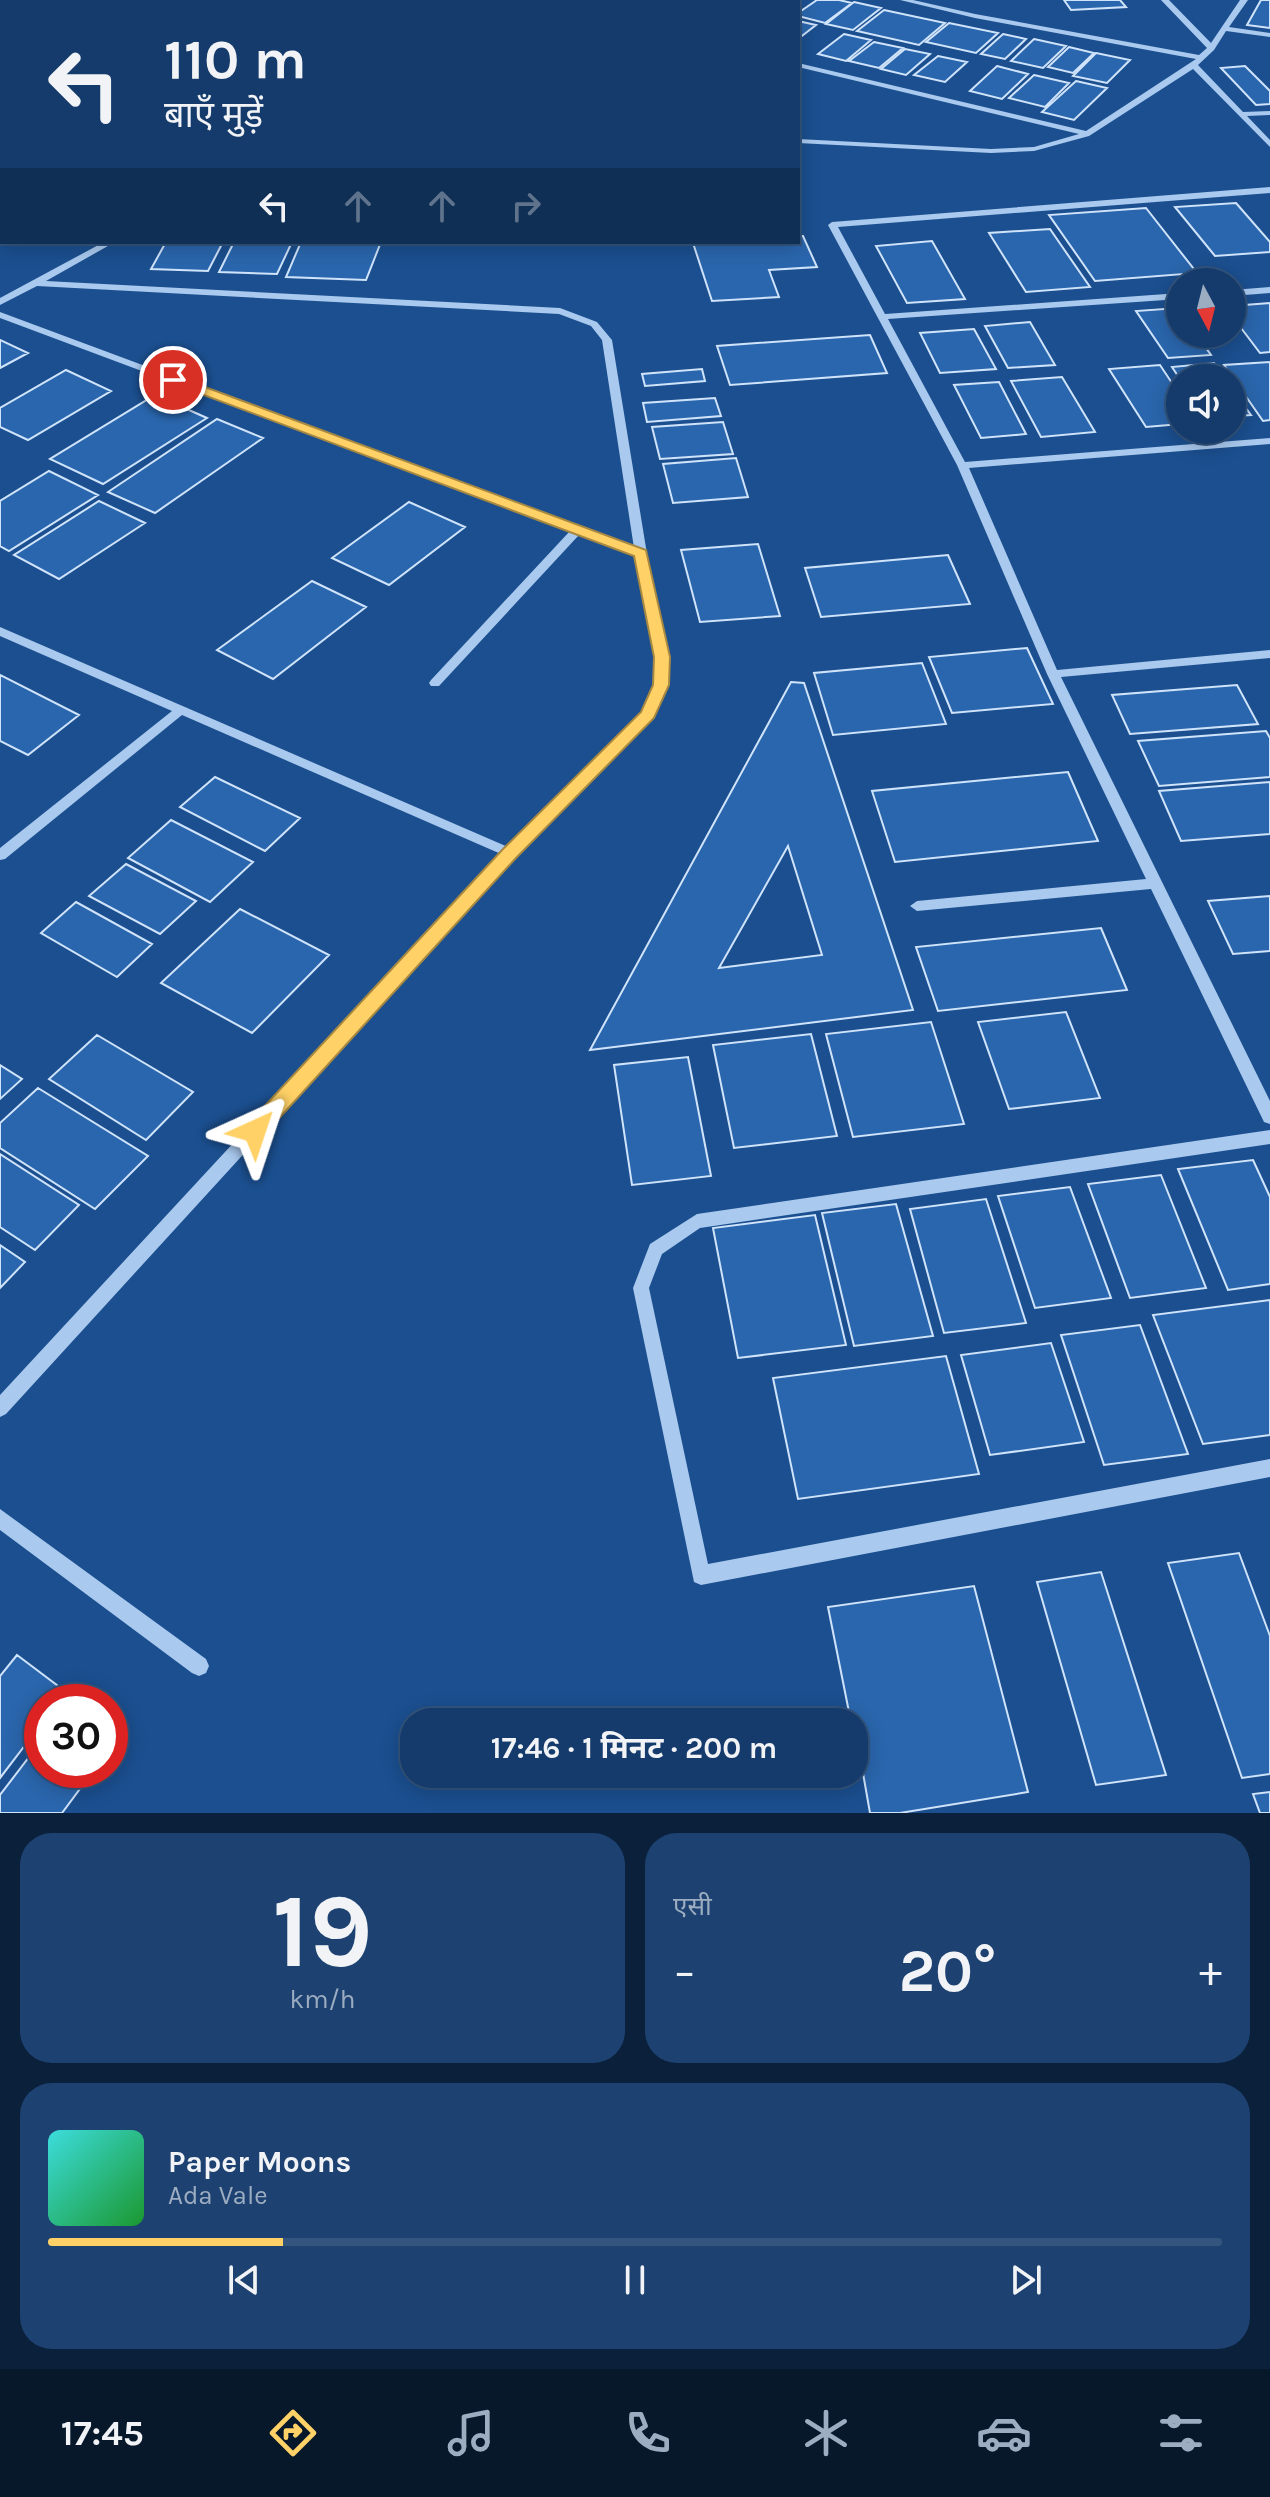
<!DOCTYPE html>
<html lang="hi">
<head>
<meta charset="utf-8">
<style>
	body { margin:0; font-family:Karla,"Noto Sans Devanagari",sans-serif; background:#1d4271; color:#f1f3f6; height:100vh; display:flex; flex-direction:column; font-size:30px; white-space:nowrap }
	* { box-sizing:border-box; margin:0 }
	p { font-size:26px; color:#9dadc1 }
	.icon { flex:none; width:44px; height:44px; fill:none; stroke:currentColor; stroke-width:2; stroke-linecap:round; stroke-linejoin:round }
	.map { position:relative; height:1813px; overflow:hidden }
	.drawer { display:flex; flex-direction:column; gap:20px; padding:20px; background:#0b203b; flex:1 }
	.drawer>* { flex:none }
	.banner { position:absolute; left:0px; top:0px; width:800px; height:244px; box-shadow:0 4px 20px #0003,0 0 0 2px #33557e; background:#143b6b; color:#f1f3f6; overflow:hidden }
	.needle { width:52px; rotate:173deg }
	.fabs { position:absolute; left:1166px; top:268px; display:grid; gap:16px }
	.fabs a { display:grid; place-items:center; width:80px; height:80px; border-radius:50%; background:#143b6b; box-shadow:0 4px 20px #0003,0 0 0 2px #33557e; font-size:40px }
	.speed { position:absolute; left:24px; top:1684px; display:flex; gap:16px; font-size:40px; font-weight:700; text-align:center }
	.speed>* { display:grid; place-content:center; width:104px; height:104px; border-radius:50%; background:#143b6b; box-shadow:0 4px 20px #0003,0 0 0 2px #33557e; line-height:1 }
	.speed .limit { border:12px solid #d22; background:#fff; color:#111 }
	.pin { position:absolute; display:grid; place-items:center; width:68px; height:68px; color:#fff; margin:-34px; border:4px solid #fff; border-radius:50%; box-shadow:0 2px 8px #0007 }
	.me { position:absolute; width:88px; margin:-44px; rotate:42deg; stroke-linejoin:round; filter:drop-shadow(0 0 6px #0008) }
	.turn { display:flex; align-items:center; gap:28px; height:168px; padding:0 32px; font-size:36px }
	.turn .icon { width:104px; height:104px; stroke-width:2.5 }
	.turn b { display:block; font-size:56px; line-height:68px }
	.lanes { display:flex; align-items:center; height:76px; padding:0 32px; background:#0003; justify-content:center; gap:40px; direction:ltr }
	.lanes .off { opacity:.35 }
	.big { font-size:60px; font-weight:700; line-height:1.1 }
	.drawer .card { flex:1; display:flex; flex-direction:column; justify-content:center; gap:12px; min-width:0; padding:0 28px; border-radius:32px; background:#1d4271 }
	.drawer .dial { align-items:center; gap:0 }
	.dial b { font-size:104px; line-height:1 }
	.song { display:flex; align-items:center; gap:24px }
	.cover { width:96px; height:96px; border-radius:12px; background:linear-gradient(135deg,hsl(180 70% 55%),hsl(130 70% 35%)) }
	.played { height:8px; border-radius:4px; background:linear-gradient(90deg,#ffd166 20%,#33557e 20%) }
	.keys { display:flex; justify-content:space-around; direction:ltr }
	.heat { display:flex; justify-content:space-between; align-items:center; font-size:44px; direction:ltr }
	.drawer .tiles { flex:1; display:grid; gap:20px; grid-template-columns:1fr 1fr }
	.card:last-child { grid-column:span 2 }
	.trip { position:absolute; left:400px; top:1708px; width:468px; height:80px; border-radius:32px; background:#143b6b; box-shadow:0 4px 20px #0003,0 0 0 2px #33557e; font-weight:700; line-height:80px; text-align:center }
	.tabs { display:flex; height:128px; justify-content:space-around; align-items:center; background:#08182b; color:#9dadc1 }
	.tabs .icon { width:56px; height:56px }
	.tabs .current { color:#ffd166 }
	.tabs b { font-size:36px; color:#f1f3f6 }
	.map>svg:first-child { display:block }
	.building { fill:#2a66ad; stroke:#cfe3fa; stroke-width:2; fill-rule:evenodd }
	.lines { fill:none; stroke-linecap:round; stroke-linejoin:round }
	.minor { fill:#a9c9ee; fill-rule:evenodd }
	.route { fill:#ffd166; stroke:#a68842; stroke-width:2 }
</style>
</head>
<body>
<div class="map">
<svg width="1270" height="1813" viewBox="0 0 1270 1813">
	<rect width="100%" height="100%" fill="#1b4f8f"/>
	<path class="building" d="M817 0H839L852 3 825 23 798 16V13Z
		M1064 0H1120L1126 7 1071 10Z
		M1261 0H1270V28L1247 25Z
		M854 2 881 8 853 30 826 24Z
		M884 10 945 23 919 45 857 31Z
		M798 21 816 25 798 39Z
		M949 23 998 33 976 53 926 42Z
		M844 34 871 40 846 61 818 54Z
		M1003 34 1026 39 1005 59 981 54Z
		M1034 39 1066 46 1043 68 1011 61Z
		M874 42 903 48 879 68 849 61Z
		M1069 47 1094 53 1073 73 1048 67Z
		M905 49 930 54 906 75 881 69Z
		M1096 53 1130 60 1107 83 1073 76Z
		M938 56 967 62 945 82 914 75Z
		M997 66 1028 74 1002 99 970 91Z
		M1245 66 1270 91V104L1256 105 1221 68Z
		M1034 75 1069 83 1045 107 1009 98Z
		M1076 81 1107 88 1074 120 1042 112Z
		M1236 203 1270 242V252L1215 256 1175 207Z
		M1146 208 1197 273 1095 281 1049 215Z
		M1050 229 1090 287 1026 292 989 233Z
		M798 236H803L817 267 769 270 779 297 712 301 693 243 798 242Z
		M932 241 965 299 907 303 876 246Z
		M166 242H223L208 271 151 269Z
		M234 242H292L277 274 219 272Z
		M301 242H381L366 280 286 277Z
		M1270 303V352L1260 353 1232 316V306Z
		M1178 308 1180 334H1196L1211 355 1168 358 1136 311Z
		M1030 322 1055 365 1008 368 985 326Z
		M974 329 996 369 940 373 920 333Z
		M870 335 887 373 730 385 717 346Z
		M0 340 28 353 0 368Z
		M1270 362V420L1263 421 1224 365Z
		M1214 363 1224 378 1180 379 1172 367Z
		M1160 365 1180 395V424L1146 427 1109 369Z
		M702 369 705 381 645 386 642 374Z
		M66 370 111 391 28 440 0 427V408Z
		M1062 377 1095 432 1041 437 1011 381Z
		M999 382 1026 434 981 438 954 385Z
		M1232 389 1251 415 1232 416Z
		M155 395 207 418 103 484 50 459Z
		M715 398 721 416 647 422 643 403Z
		M217 419 263 438 155 513 108 492Z
		M723 422 733 454 660 459 652 427Z
		M736 458 748 497 673 503 663 464Z
		M49 471 98 495 9 551 0 546V501Z
		M99 501 145 523 59 579 14 555Z
		M409 502 465 527 389 585 332 558Z
		M758 544 780 616 700 622 681 550Z
		M948 555 970 604 821 617 805 568Z
		M312 581 366 607 273 679 217 650Z
		M1027 648 1053 704 952 713 929 657Z
		M922 663 946 724 833 735 814 673Z
		M0 675 79 715 28 755 0 741Z
		M791 682 804 683 913 1010 590 1050ZM788 846 822 955 719 968Z
		M1237 685 1258 724 1130 734 1112 695Z
		M1266 731 1270 738V777L1159 786 1138 741Z
		M1068 772 1098 841 895 862 872 791Z
		M215 777 300 818 265 851 180 807Z
		M1270 782V834L1181 841 1159 791Z
		M171 820 253 862 210 902 128 858Z
		M126 864 196 901 160 934 89 896Z
		M1270 896V951L1233 954 1208 901Z
		M76 902 152 944 117 977 41 933Z
		M240 909 329 955 252 1033 161 983Z
		M1101 928 1127 990 938 1011 916 947Z
		M1066 1012 1100 1098 1009 1109 978 1022Z
		M931 1022 964 1124 853 1137 826 1034Z
		M811 1034 837 1136 734 1148 713 1045Z
		M97 1035 193 1092 146 1140 49 1079Z
		M688 1057 711 1176 632 1185 614 1065Z
		M0 1065 22 1079 0 1099Z
		M38 1088 148 1156 95 1209 0 1148V1123Z
		M0 1154 79 1205 35 1250 0 1227Z
		M1253 1160 1270 1197V1284L1228 1290 1178 1169Z
		M1161 1175 1206 1288 1130 1298 1088 1184Z
		M1070 1187 1111 1298 1035 1308 998 1196Z
		M986 1199 1026 1323 944 1333 910 1209Z
		M896 1204 933 1336 854 1346 822 1213Z
		M815 1215 846 1345 738 1358 713 1228Z
		M0 1245 25 1262 0 1288Z
		M1270 1300V1435L1203 1444 1153 1315Z
		M1140 1325 1188 1454 1104 1465 1061 1335Z
		M1051 1343 1084 1442 990 1455 961 1355Z
		M946 1356 979 1474 798 1499 773 1378Z
		M1239 1553 1270 1636V1774L1242 1778 1168 1563Z
		M1101 1572 1166 1775 1096 1785 1037 1582Z
		M974 1586 1028 1792 900 1813H870L854 1722H851L828 1607Z
		M17 1655 66 1692 58 1702H42V1723L0 1778V1676Z
		M42 1740V1770H94L62 1813H0V1795Z
		M1270 1792V1813H1260L1253 1794Z"/>
	<g class="lines">
		<path class="minor" d="M520 0 533 2H520Z
			M900 0H913L975 14 1199 55 1207 48 1161 0H1169L1211 43 1240 0H1248L1229 27 1270 33V37L1226 31 1214 50 1198 65 1243 112 1270 111V115L1247 116 1270 140V147L1193 69 1089 136 1034 151 991 153 798 143V139L991 149 1034 147 1079 134 798 67V63L1086 131 1196 59 975 18Z
			M0 94H2V98H0Z
			M0 136H2V140H0Z
			M1270 187V193L838 227 885 314 1180 293V299L888 319 965 462 1270 438V444L969 468 1057 670 1270 650V658L1061 677 1270 1101V1124L1264 1122 1151 889 917 911 910 906 917 901 1146 879 1047 674 957 465 828 225 832 222Z
			M104 242H115L46 281 560 308 597 322 612 340 647 554 668 657 667 685 654 714 515 857 6 1414 0 1417V1395L501 854 182 715 5 859 0 860V848L172 711 0 636V627L508 847 643 712 655 685 656 657 636 556 579 535 439 686H431L429 683 431 680 570 531 0 318V312L634 548 602 340 591 326 559 314 37 286 0 305V298Z
			M1270 287V293L1232 296V290Z
			M1270 1130V1144L700 1228 662 1254 649 1288 708 1564 1270 1459V1477L701 1585 694 1582 633 1288 650 1244 697 1214Z
			M0 1509 206 1659 209 1666 206 1673 199 1676 192 1673 0 1530Z"/>
	</g>
	<path class="route" d="M169 377H178L646 550 670 657 669 685 654 718 516 858 262 1137 255 1139 248 1137 245 1131 248 1124 503 849 641 712 653 685 654 657 634 556 169 382Z"/>
</svg>
<div class="fabs">
<a><svg class="needle" viewBox="-14 -14 28 28"><path d="M0-13l5 13h-10z" fill="#e53935"/><path d="M0 13l5-13h-10z" fill="#9dadc1"/></svg></a>
<a><svg class="icon" aria-label="sound" viewBox="0 0 24 24"><path d="M4 9h4l5-4v14l-5-4H4zM17 9q2 3 0 6"/></svg></a>
</div>
<div class="speed"><div class="limit">30</div></div>
<div class="pin" style="left:173px;top:380px;background:#d93025"><svg class="icon" aria-label="arrive" viewBox="0 0 24 24"><path d="M6 21V4h12l-3 4 3 4H6"/></svg></div>
<svg class="me" style="left:255px;top:1131px" viewBox="-20 -20 40 40"><path d="M0-17L14 15 0 8-14 15z" fill="#ffd166" stroke="#fff" stroke-width="4"/></svg>
<div class="trip">17:46 · 1 मिनट · 200 m</div>
<div class="banner">
<div class="turn"><svg class="icon" aria-label="left" viewBox="0 0 24 24"><path d="M17 20v-9H6M10 6l-5 5 5 5"/></svg><div><b>110 m</b>बाएँ मुड़ें</div></div>
<div class="lanes"><svg class="icon" aria-label="left" viewBox="0 0 24 24"><path d="M17 20v-9H6M10 6l-5 5 5 5"/></svg><svg class="icon off" aria-label="ahead" viewBox="0 0 24 24"><path d="M12 20V5M6 11l6-6 6 6"/></svg><svg class="icon off" aria-label="ahead" viewBox="0 0 24 24"><path d="M12 20V5M6 11l6-6 6 6"/></svg><svg class="icon off" aria-label="right" viewBox="0 0 24 24"><path d="M7 20v-9h11M14 6l5 5-5 5"/></svg></div>
</div>
</div>
<section class="drawer">
<div class="tiles">
<div class="card dial"><b>19</b><p>km/h</p></div>
<div class="card"><p>एसी</p>
<div class="heat"><a>−</a><b class="big">20°</b><a>+</a></div>
</div>
<div class="card">
<div class="song"><i class="cover"></i><div><b>Paper Moons</b><p>Ada Vale</p></div></div>
<div class="played"></div>
<div class="keys"><svg class="icon" aria-label="previous" viewBox="0 0 24 24"><path d="M18 5L8 12l10 7zM5 5v14"/></svg><svg class="icon" aria-label="pause" viewBox="0 0 24 24"><path d="M8 5v14M16 5v14"/></svg><svg class="icon" aria-label="next" viewBox="0 0 24 24"><path d="M6 5l10 7-10 7zM19 5v14"/></svg></div>
</div>
</div>
</section>
<nav class="tabs">
<b>17:45</b>
<svg class="icon current" aria-label="directions" viewBox="0 0 24 24"><path d="M12 3l9 9-9 9-9-9zM9 14v-3h6M13 9l2 2-2 2"/></svg>
<svg class="icon" aria-label="music" viewBox="0 0 24 24"><path d="M9 18V5l10-2v13"/><circle cx="6" cy="18" r="3"/><circle cx="16" cy="16" r="3"/></svg>
<svg class="icon" aria-label="phone" viewBox="0 0 24 24"><path d="M5 4h4l2 5-3 2q2 4 5 5l2-3 5 2v4C11 20 4 13 5 4z"/></svg>
<svg class="icon" aria-label="climate" viewBox="0 0 24 24"><path d="M12 3v18M4 7l16 10M4 17L20 7"/></svg>
<svg class="icon" aria-label="car" viewBox="0 0 24 24"><path d="M5 17H2v-5l4-1 3-4h7l3 4 3 1v5h-3M9 17h6M6 11h13"/><circle cx="7" cy="17" r="2"/><circle cx="17" cy="17" r="2"/></svg>
<svg class="icon" aria-label="filters" viewBox="0 0 24 24"><path d="M4 7h16M4 17h16"/><circle cx="9" cy="7" r="2"/><circle cx="15" cy="17" r="2"/></svg>
</nav>
</body>
</html>
